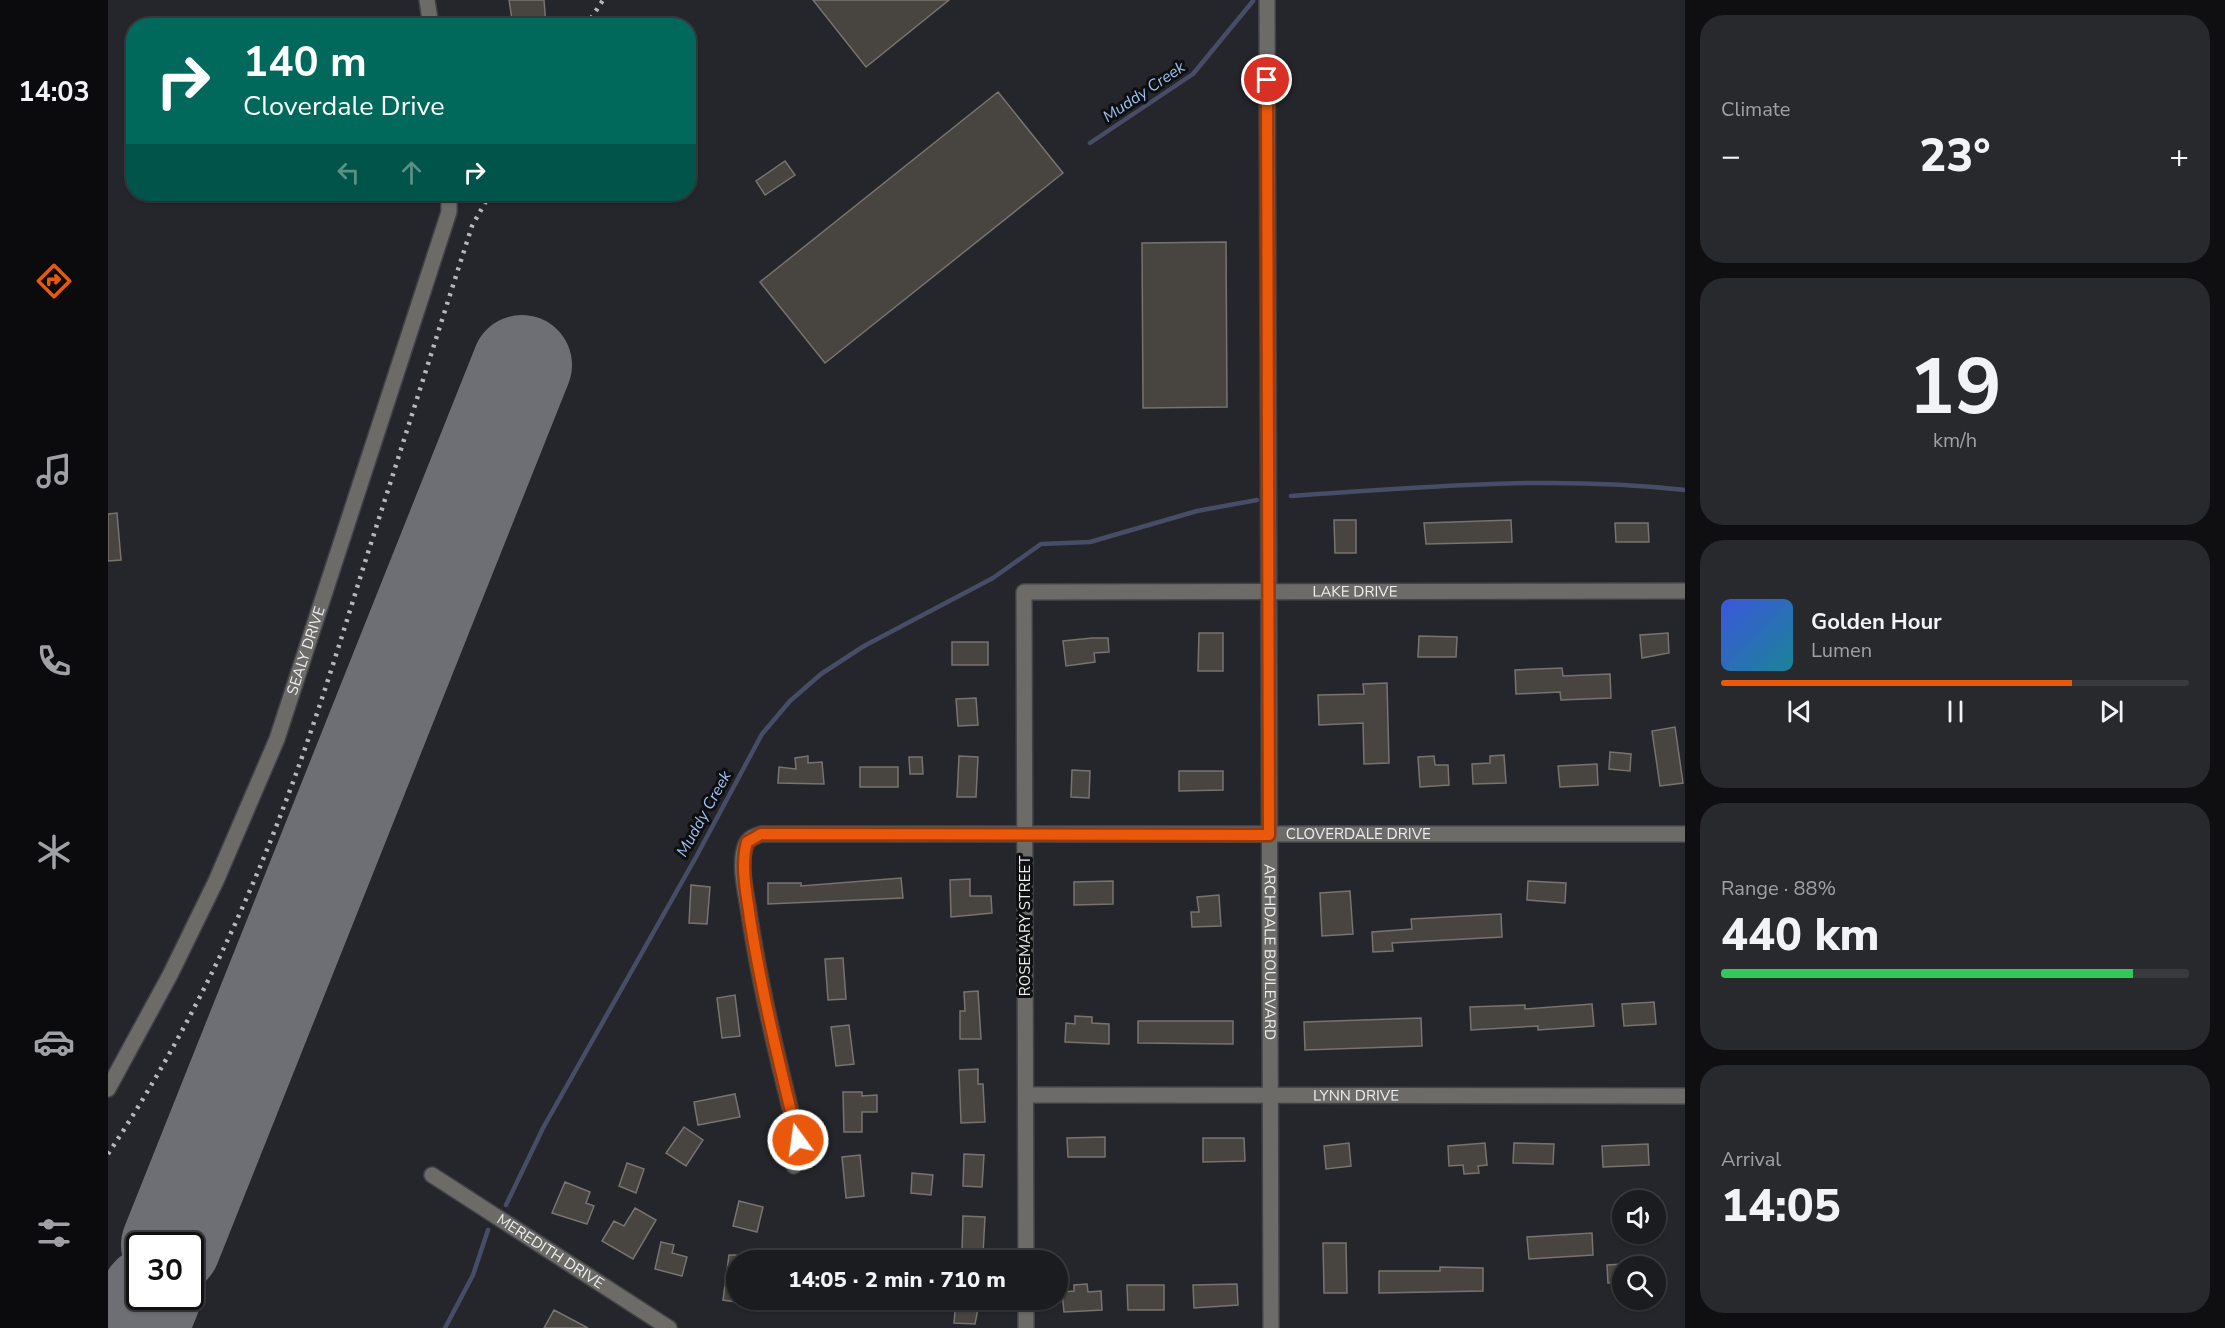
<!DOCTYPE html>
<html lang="en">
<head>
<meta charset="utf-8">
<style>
	body { margin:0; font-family:"Nunito Sans",sans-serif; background:#28292d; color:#f1f3f6; height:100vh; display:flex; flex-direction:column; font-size:22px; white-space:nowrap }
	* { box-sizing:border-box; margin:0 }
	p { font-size:20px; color:#a0a1a5 }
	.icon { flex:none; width:33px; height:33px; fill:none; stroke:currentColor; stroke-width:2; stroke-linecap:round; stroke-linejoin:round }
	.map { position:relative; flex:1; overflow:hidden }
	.details { display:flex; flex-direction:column; gap:15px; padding:15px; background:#0f0f12; width:540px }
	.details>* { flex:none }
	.hud { position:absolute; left:18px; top:18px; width:570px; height:183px; border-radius:24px; box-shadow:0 2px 4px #0004,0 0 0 2px #393a3e; background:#00695c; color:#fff; overflow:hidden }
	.buttons { position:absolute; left:1504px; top:1190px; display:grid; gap:12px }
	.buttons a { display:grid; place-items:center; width:54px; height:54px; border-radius:50%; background:#1b1c20; box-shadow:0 2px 4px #0004,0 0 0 2px #393a3e; font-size:30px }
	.speed { position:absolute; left:18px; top:1232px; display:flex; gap:12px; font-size:30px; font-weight:700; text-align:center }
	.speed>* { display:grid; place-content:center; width:78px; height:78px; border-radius:50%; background:#1b1c20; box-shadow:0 2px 4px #0004,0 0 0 2px #393a3e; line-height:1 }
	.speed .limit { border:3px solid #111; border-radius:9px; background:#fff; color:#111 }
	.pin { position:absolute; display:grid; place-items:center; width:51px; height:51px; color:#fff; margin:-26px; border:3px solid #fff; border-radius:50%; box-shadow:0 2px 6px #0007 }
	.me { position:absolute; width:66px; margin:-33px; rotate:346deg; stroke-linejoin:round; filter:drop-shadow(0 0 4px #0008) }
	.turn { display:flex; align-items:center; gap:21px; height:126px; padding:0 18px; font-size:27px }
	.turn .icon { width:78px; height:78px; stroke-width:2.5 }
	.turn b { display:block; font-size:42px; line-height:51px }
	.lanes { display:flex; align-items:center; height:57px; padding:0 18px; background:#0003; justify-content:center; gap:30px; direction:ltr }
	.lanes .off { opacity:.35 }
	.big { font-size:45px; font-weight:800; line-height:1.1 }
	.details .tile { flex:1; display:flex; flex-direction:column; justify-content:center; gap:9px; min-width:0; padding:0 21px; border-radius:24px; background:#28292d }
	.details .dial { align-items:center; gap:0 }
	.dial b { font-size:78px; line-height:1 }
	.song { display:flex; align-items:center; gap:18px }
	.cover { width:72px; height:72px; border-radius:9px; background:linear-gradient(135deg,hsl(230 70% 55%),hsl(190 70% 35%)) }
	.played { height:6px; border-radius:3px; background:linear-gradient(90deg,#ea580c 75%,#393a3e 75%) }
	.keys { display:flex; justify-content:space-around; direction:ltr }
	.heat { display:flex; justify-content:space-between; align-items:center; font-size:33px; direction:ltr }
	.charge { height:9px; border-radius:4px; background:linear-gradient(90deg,#34c759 88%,#393a3e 0) }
	.trip { position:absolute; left:618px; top:1250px; width:342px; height:60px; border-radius:30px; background:#1b1c20; box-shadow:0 2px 4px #0004,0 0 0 2px #393a3e; font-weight:800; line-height:60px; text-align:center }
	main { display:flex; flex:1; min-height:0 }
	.menu { display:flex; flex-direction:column; width:108px; justify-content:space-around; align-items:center; background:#0b0b0d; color:#a0a1a5 }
	.menu .icon { width:42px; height:42px }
	.menu .selected { color:#ea580c }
	.menu b { font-size:27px; color:#f1f3f6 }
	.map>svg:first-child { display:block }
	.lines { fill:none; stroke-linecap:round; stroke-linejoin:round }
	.stream { stroke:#474d66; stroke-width:4.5 }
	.runway { stroke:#6e6f74; stroke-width:100 }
	.building { fill:#484440; stroke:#78736f; stroke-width:1.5 }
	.minor-casing { stroke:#404247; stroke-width:18 }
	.minor { stroke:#6c6b68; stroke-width:15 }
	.rail { stroke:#b7b8bc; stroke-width:4.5; stroke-dasharray:3 6; stroke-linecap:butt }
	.route-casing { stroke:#983908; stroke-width:15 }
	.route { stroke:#ea580c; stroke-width:10 }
	.labels { text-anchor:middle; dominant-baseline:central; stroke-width:6; stroke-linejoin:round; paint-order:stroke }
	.street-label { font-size:15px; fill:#eeeff2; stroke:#0e0f11 }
	.water-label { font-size:16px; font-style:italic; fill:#a0c1f6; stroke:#0e0f11 }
</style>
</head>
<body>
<main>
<nav class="menu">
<b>14:03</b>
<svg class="icon selected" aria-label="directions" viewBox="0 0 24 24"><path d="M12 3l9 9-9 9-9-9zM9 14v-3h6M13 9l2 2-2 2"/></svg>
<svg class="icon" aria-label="music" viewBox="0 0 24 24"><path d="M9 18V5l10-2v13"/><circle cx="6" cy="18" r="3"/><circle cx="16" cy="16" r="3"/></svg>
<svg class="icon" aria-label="phone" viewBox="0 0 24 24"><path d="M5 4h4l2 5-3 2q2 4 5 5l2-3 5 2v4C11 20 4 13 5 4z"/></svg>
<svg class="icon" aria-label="climate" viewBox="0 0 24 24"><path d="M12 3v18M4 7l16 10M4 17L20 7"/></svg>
<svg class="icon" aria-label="car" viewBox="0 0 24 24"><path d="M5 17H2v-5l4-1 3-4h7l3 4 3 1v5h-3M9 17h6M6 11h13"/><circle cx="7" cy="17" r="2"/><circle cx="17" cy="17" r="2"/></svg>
<svg class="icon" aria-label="filters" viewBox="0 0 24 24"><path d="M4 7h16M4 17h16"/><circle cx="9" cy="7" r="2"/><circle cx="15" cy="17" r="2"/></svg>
</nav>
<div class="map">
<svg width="1577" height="1328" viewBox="0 0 1577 1328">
	<rect width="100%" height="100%" fill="#24262b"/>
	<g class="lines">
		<path class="stream" d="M982 143 1085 74 1145 1
			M1183 496C1314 487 1445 475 1577 490
			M398 1205 435 1128 588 857 654 734 682 701 713 674 756 646 885 578 933 544 982 542 1089 511 1149 500
			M337 1328 365 1275 380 1230"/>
		<path class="runway" d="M63 1245 414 365
			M30 1328 43 1296"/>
	</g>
	<path class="building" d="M401 0H436L438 26H405Z
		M705 0H841L758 67Z
		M890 92 955 173 717 363 652 282Z
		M677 161 687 175 657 195 648 181Z
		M1118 242 1119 407 1035 408 1034 243Z
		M9 513 13 560 0 561V514Z
		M1226 520H1248V553H1227Z
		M1403 520 1404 542 1318 544 1316 523Z
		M1507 523H1540L1541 542H1508Z
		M1091 633H1115V671H1090Z
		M1560 633 1561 653 1534 658 1532 635Z
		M1311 636 1349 637 1348 657H1310Z
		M984 638H1000L1001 652 986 653 987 662 958 666 955 641Z
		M844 642H880V665H844Z
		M1454 668 1455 676 1502 674 1503 698 1453 700 1452 692 1408 694 1407 670Z
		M1279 683 1281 763 1256 764 1255 723 1211 725 1210 695 1256 694 1255 684Z
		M868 698 870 725 850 726 848 699Z
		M1567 727 1575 783 1552 786 1544 731Z
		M1502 752 1523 754 1522 771 1501 769Z
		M1396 755 1398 783 1365 784 1364 764 1382 763V756Z
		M700 756V763L714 762 716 784 670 783 671 767 688 769 687 758Z
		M851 756 870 757 868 797H849Z
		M1326 756 1327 765H1340L1341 785 1312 787 1310 757Z
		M801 757H814L815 774H802Z
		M1489 764 1490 785 1452 787 1450 766Z
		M752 767H790V787H752Z
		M964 770 982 771 981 798 963 797Z
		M1071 771H1115V790L1071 791Z
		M793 878 795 898 660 904V883H693V886Z
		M862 879V896H883L884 913 843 917 842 880Z
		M1005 881V904L966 905V882Z
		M1420 881 1458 883 1457 903 1419 900Z
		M583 885 602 887 599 924 581 923Z
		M1242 891 1245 934 1214 936 1212 893Z
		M1111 895 1113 926 1084 927 1083 912H1091L1089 897Z
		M1393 914 1394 937 1284 943 1285 951 1265 952 1264 932 1304 929 1303 919Z
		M735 958 738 999 720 1000 717 959Z
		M870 991 873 1039H852V1011H857L856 992Z
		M627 995 632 1036 614 1038 609 998Z
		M1546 1002 1548 1024 1516 1026 1514 1004Z
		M1484 1004 1486 1026 1430 1030V1026L1363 1030 1362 1007 1417 1005V1009Z
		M967 1016 984 1017V1023L1001 1024V1044L957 1042 958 1023 967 1024Z
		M1313 1018 1314 1046 1197 1050 1196 1022Z
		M1030 1021H1125V1044L1030 1043Z
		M741 1025 746 1064 728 1066 723 1027Z
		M870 1069V1084H875L877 1122 853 1123 851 1070Z
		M735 1092H754V1096L769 1095V1112H754V1132H736Z
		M627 1094 632 1117 590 1125 586 1102Z
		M576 1127 595 1140 578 1166 558 1153Z
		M997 1137V1157H960L959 1138Z
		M1095 1138H1136L1137 1161 1095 1162Z
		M1241 1143 1243 1166 1218 1169 1216 1146Z
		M1377 1143 1379 1165 1370 1166 1371 1173 1356 1174 1355 1165 1341 1166 1340 1146Z
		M1406 1143 1446 1144 1445 1164 1405 1163Z
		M1540 1144 1541 1165 1495 1167 1494 1146Z
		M856 1154 876 1155 874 1187 855 1186Z
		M752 1155 756 1196 738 1198 734 1157Z
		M519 1163 536 1169 528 1193 511 1186Z
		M804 1173 825 1175 823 1195 803 1193Z
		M457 1182 482 1192 478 1203 486 1206 479 1224 444 1213Z
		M631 1201 655 1207 649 1232 625 1226Z
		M527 1208 548 1220 525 1259 494 1241 506 1221 516 1226Z
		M855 1216 877 1217 875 1254 854 1253Z
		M1484 1233 1485 1255 1421 1259 1419 1237Z
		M553 1242 566 1245 564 1253 579 1257 574 1276 547 1269Z
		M1215 1243H1238L1239 1293H1216Z
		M621 1255H628V1302L615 1300Z
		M1515 1264V1282L1500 1283 1499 1265Z
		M1332 1267 1375 1268V1291L1271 1293V1271H1332Z
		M979 1284 980 1292 993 1291 994 1310 956 1312 954 1292 966 1291V1285Z
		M1129 1284 1130 1305 1086 1308 1085 1285Z
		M1019 1285H1056V1310H1020Z
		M848 1299H872L867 1324 846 1323Z
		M446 1310 480 1328H436Z"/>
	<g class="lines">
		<g class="minor-casing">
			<g id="minor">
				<path d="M319 0 323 26"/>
				<path id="s1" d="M1159 0 1163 1328"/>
				<path id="s2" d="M0 1089 62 975 108 881 169 739 341 212V194"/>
				<path id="s3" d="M918 1095 1577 1096"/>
				<path id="s4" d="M686 1166 693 1152C673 1072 653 993 641 913 638 892 630 864 638 844 641 838 647 836 653 834H1577"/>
				<path id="s5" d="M324 1175 561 1328"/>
				<path id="s6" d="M918 1260 916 592 1577 591"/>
				<path d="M918 1299V1328"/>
			</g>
		</g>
		<use href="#minor" class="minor"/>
		<path class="rail" d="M478 26 495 0
			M0 1154C70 1049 128 932 173 814 205 731 231 646 257 562 293 450 328 338 364 226L382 194"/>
	</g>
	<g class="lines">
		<g class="route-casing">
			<path id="route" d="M690 1140C672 1067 654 994 642 919 639 894 632 867 639 842L653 834 1161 835 1159 80"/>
		</g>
		<use href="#route" class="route"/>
	</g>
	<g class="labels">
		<g class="street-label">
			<text stroke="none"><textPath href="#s6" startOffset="999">LAKE DRIVE</textPath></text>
			<text stroke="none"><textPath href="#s2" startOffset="482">SEALY DRIVE</textPath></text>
			<text stroke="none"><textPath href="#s4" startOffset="946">CLOVERDALE DRIVE</textPath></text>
			<text transform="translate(917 926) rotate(-90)">ROSEMARY STREET</text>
			<text stroke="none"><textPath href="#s1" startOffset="952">ARCHDALE BOULEVARD</textPath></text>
			<text stroke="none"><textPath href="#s3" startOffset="330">LYNN DRIVE</textPath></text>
			<text stroke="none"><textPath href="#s5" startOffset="141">MEREDITH DRIVE</textPath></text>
		</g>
		<g class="water-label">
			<text transform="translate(1036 92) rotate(-34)">Muddy Creek</text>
			<text transform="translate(596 814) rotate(-61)">Muddy Creek</text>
		</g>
	</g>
</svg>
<div class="buttons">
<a><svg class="icon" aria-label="sound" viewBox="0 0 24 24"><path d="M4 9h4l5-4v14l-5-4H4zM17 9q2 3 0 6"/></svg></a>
<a><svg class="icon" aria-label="search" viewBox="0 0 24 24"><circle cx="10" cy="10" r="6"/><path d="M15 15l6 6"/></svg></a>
</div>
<div class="speed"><div class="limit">30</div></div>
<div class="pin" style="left:1159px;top:80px;background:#d93025"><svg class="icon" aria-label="arrive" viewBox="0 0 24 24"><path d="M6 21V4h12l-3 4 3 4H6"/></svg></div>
<svg class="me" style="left:690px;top:1140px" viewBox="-20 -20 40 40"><circle r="17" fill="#ea580c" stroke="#fff" stroke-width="3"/><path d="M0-11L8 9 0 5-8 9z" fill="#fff"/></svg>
<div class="trip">14:05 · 2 min · 710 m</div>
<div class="hud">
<div class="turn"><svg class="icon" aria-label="right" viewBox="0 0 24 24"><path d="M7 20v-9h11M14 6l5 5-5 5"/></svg><div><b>140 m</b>Cloverdale Drive</div></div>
<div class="lanes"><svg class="icon off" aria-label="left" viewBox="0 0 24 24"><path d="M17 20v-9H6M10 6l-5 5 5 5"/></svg><svg class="icon off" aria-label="ahead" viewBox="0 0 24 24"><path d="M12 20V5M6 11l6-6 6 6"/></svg><svg class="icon" aria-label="right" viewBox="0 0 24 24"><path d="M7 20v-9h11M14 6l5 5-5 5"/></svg></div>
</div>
</div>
<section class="details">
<div class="tile"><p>Climate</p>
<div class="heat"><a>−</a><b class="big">23°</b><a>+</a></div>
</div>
<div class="tile dial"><b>19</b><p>km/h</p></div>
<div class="tile">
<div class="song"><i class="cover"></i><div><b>Golden Hour</b><p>Lumen</p></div></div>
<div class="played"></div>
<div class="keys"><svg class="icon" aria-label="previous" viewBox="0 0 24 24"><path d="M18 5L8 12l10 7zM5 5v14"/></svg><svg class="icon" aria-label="pause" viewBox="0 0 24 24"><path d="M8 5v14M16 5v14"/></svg><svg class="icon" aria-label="next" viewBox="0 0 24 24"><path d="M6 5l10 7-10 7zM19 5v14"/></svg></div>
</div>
<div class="tile"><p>Range · 88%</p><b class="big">440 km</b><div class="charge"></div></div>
<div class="tile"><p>Arrival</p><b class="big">14:05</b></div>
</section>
</main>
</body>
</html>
